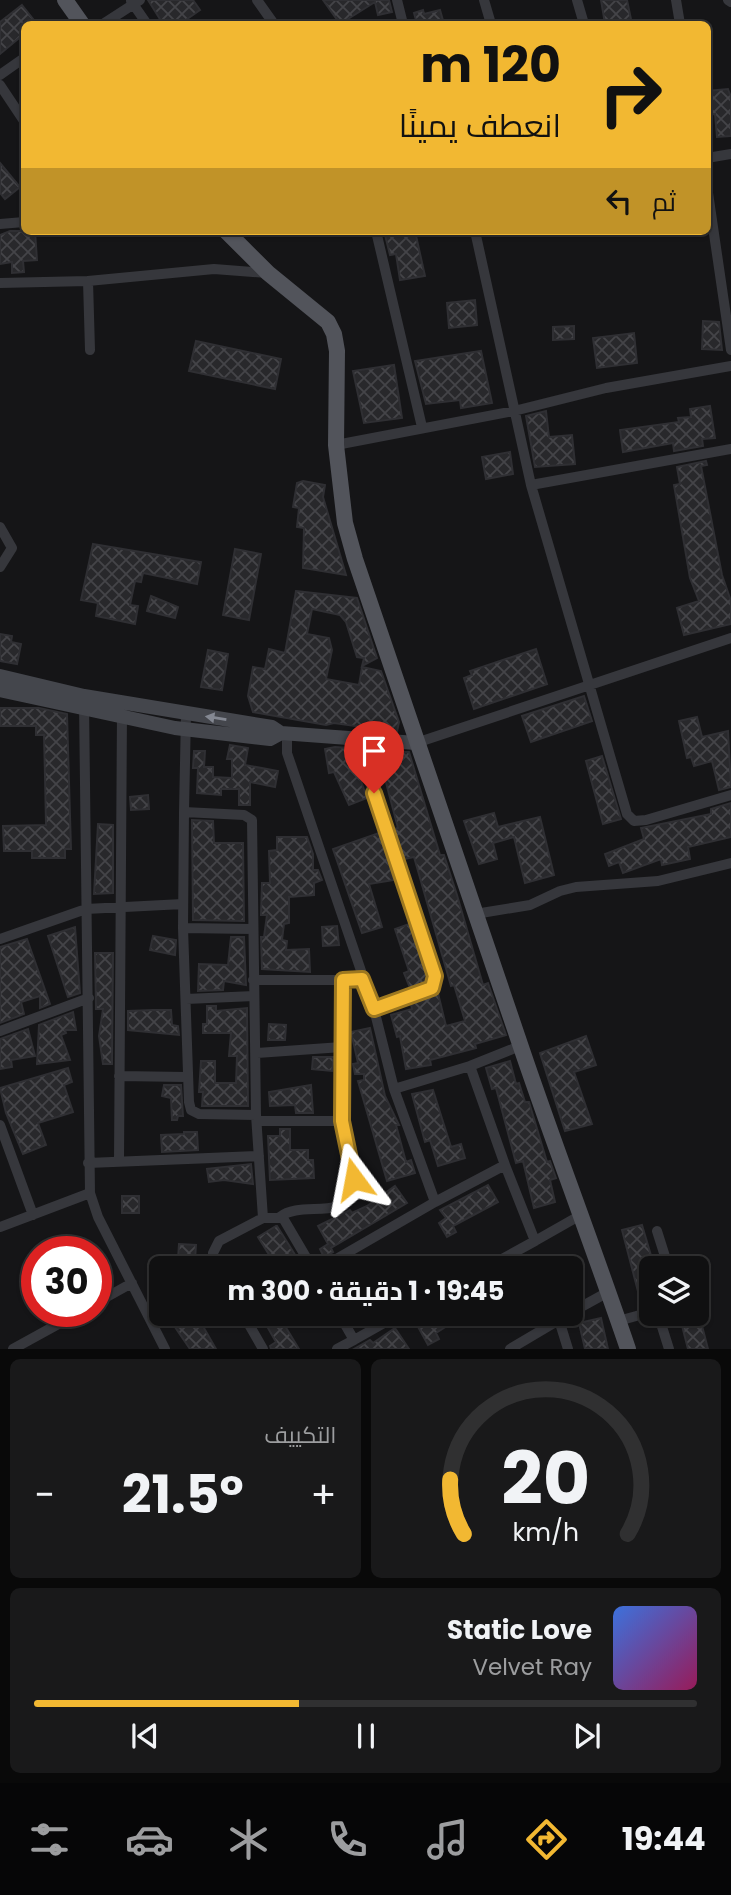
<!DOCTYPE html>
<html lang="ar">
<head>
<meta charset="utf-8">
<style>
	body { margin:0; font-family:Poppins,Cairo,sans-serif; background:#19191a; color:#f1f3f6; direction:rtl; height:100vh; display:flex; flex-direction:column; font-size:26px; white-space:nowrap }
	* { box-sizing:border-box; margin:0 }
	p { font-size:23px; color:#9c9d9f }
	.icon { flex:none; width:38px; height:38px; fill:none; stroke:currentColor; stroke-width:2; stroke-linecap:round; stroke-linejoin:round }
	.map { position:relative; height:1349px; overflow:hidden; direction:ltr }
	.drawer { display:flex; flex-direction:column; gap:10px; padding:10px; background:#090909; flex:1 }
	.drawer>* { flex:none }
	.banner { position:absolute; left:21px; top:21px; width:690px; height:214px; border-radius:10px; box-shadow:0 2px 5px #0004,0 0 0 2px #303031; direction:rtl; background:#f2b832; color:#111; overflow:hidden }
	.tools { position:absolute; left:639px; top:1256px; display:grid; gap:14px }
	.tools a { display:grid; place-items:center; width:70px; height:70px; border-radius:10px; background:#101011; box-shadow:0 2px 5px #0004,0 0 0 2px #303031; font-size:35px }
	.speed { position:absolute; left:21px; top:1236px; display:flex; gap:14px; font-size:35px; font-weight:700; text-align:center }
	.speed>* { display:grid; place-content:center; width:91px; height:91px; border-radius:50%; background:#101011; box-shadow:0 2px 5px #0004,0 0 0 2px #303031; line-height:1 }
	.speed .limit { border:10px solid #d22; background:#fff; color:#111 }
	.pin { position:absolute; display:grid; place-items:center; width:60px; height:60px; color:#fff; margin:-72px -30px; border-radius:50% 50% 50% 0; rotate:-45deg; box-shadow:0 0 7px #0007 }
	.pin .icon { rotate:45deg }
	.me { position:absolute; width:77px; margin:-38px; rotate:347deg; stroke-linejoin:round; filter:drop-shadow(0 0 5px #0008) }
	.turn { display:flex; align-items:center; gap:24px; height:147px; padding:0 35px; font-size:32px }
	.turn .icon { width:91px; height:91px; stroke-width:2.5 }
	.turn b { display:block; font-size:49px; line-height:60px }
	.then { display:flex; align-items:center; height:66px; padding:0 35px; background:#0003; gap:14px; font-size:26px }
	.big { font-size:52px; font-weight:700; line-height:1.1 }
	.drawer .tile { flex:1; display:flex; flex-direction:column; justify-content:center; gap:10px; min-width:0; padding:0 24px; border-radius:10px; background:#19191a }
	.drawer .dial { align-items:center; gap:0 }
	.dial svg { height:182px; overflow:visible; fill:none; stroke:#303031; stroke-width:7; stroke-linecap:round; text-anchor:middle }
	.dial text { fill:#f1f3f6; stroke:none }
	.song { display:flex; align-items:center; gap:21px }
	.cover { width:84px; height:84px; border-radius:10px; background:linear-gradient(135deg,hsl(220 70% 55%),hsl(330 70% 35%)) }
	.played { height:7px; border-radius:4px; background:linear-gradient(90deg,#f2b832 40%,#303031 40%) }
	.keys { display:flex; justify-content:space-around; direction:ltr }
	.heat { display:flex; justify-content:space-between; align-items:center; font-size:38px; direction:ltr }
	.drawer .tiles { flex:1; display:grid; gap:10px; grid-template-columns:1fr 1fr }
	.tile:last-child { grid-column:span 2 }
	.trip { position:absolute; left:149px; top:1256px; width:434px; height:70px; border-radius:10px; background:#101011; box-shadow:0 2px 5px #0004,0 0 0 2px #303031; font-weight:700; line-height:70px; text-align:center; direction:rtl }
	.dock { display:flex; height:112px; justify-content:space-around; align-items:center; background:#060607; color:#9c9d9f }
	.dock .icon { width:49px; height:49px }
	.dock .active { color:#f2b832 }
	.dock b { font-size:32px; color:#f1f3f6 }
	.map>svg:first-child { display:block }
	.building { fill:url(#building-cross-hatch); stroke:#2f2f33; stroke-width:2 }
	.lines { fill:none; stroke-linecap:round; stroke-linejoin:round }
	.street { stroke:#36373c; stroke-width:10 }
	.secondary { stroke:#44464c; stroke-width:14 }
	.primary { stroke:#52545b; stroke-width:16 }
	.oneway { fill:#848892 }
	.route-casing { stroke:#9d7820; stroke-width:18 }
	.route { stroke:#f2b832; stroke-width:12 }
</style>
</head>
<body>
<div class="map">
<svg width="731" height="1349" viewBox="0 0 731 1349">
	<defs>
		<pattern id="building-cross-hatch" width="8" height="8" patternUnits="userSpaceOnUse" patternTransform="scale(1.75)"><rect width="8" height="8" fill="#28282b"/><path d="M0 0l8 8M0 8l8-8" fill="none" stroke="#444448"/></pattern>
	</defs>
	<rect width="100%" height="100%" fill="#151517"/>
	<path class="building" d="M148 0H193L200 10 180 24H163Z
		M323 0H389L392 12 378 15 375 2 340 24Z
		M601 0H627L632 24H605Z
		M22 5 37 24H24V34L0 54V22Z
		M423 10 424 14 440 10 444 24H417L414 13Z
		M728 89 731 97V136L717 137 715 114 707 115V91Z
		M0 163 20 187 5 199 0 193Z
		M10 231H35L37 260 23 261 24 272 12 273V262L0 264V235Z
		M384 231H415L425 276 400 280 396 254 390 255Z
		M475 300 477 325 449 328 447 303Z
		M703 321 719 322 722 350 702 349Z
		M574 326V339L553 340V327Z
		M634 333 637 363 597 368 593 338Z
		M196 341 281 359 275 389 189 371Z
		M481 351 492 403 461 408 460 400 426 404 415 361Z
		M394 365 402 418 364 423 353 371Z
		M710 406 715 438 702 439 703 446 674 451 673 443 623 452 620 430 679 422 678 418 691 417 690 409Z
		M546 411 549 437 572 435 575 464 535 467 526 416Z
		M510 452 513 474 486 479 482 457Z
		M706 461 707 465 701 466 722 575 731 601V624L684 635 677 608 699 601 690 578 674 485 680 484 677 467Z
		M303 481 325 485 323 497 346 575 303 568 304 528 297 527 299 508 293 507 297 483Z
		M93 544 201 562 197 584 143 573 141 582 135 581 130 605 138 606 135 624 96 616 98 603 81 600Z
		M235 549 261 554 249 620 223 615Z
		M296 591 357 598 377 658 362 666 364 658 357 657 346 622 340 615 312 609 307 634 329 638 332 650 326 679 359 685 362 667 381 671 399 722 397 732 334 723 326 725 253 712 248 696 253 667 265 669 269 649 285 653Z
		M151 596 178 607 175 618 147 611Z
		M0 634 12 636 11 642 21 644 17 664 0 661Z
		M536 649 547 684 474 709 464 678 472 675 470 671Z
		M208 650 228 654 222 690 201 687Z
		M584 696 592 721 531 742 522 716Z
		M0 708H39L67 714 71 849H65V858H32V851H4L3 826 46 825 45 777 44 735H36V726H0Z
		M697 717 702 737 728 731 731 787 719 790 712 761 694 766 691 757 687 758 679 721Z
		M230 745 248 748 245 765 278 771 275 787 250 782V805H239V789H221V795L197 793 198 768H193L194 751H205L204 767H213V777L232 778V759H227Z
		M335 747 350 748 354 771 357 770 367 798 349 805 334 772 329 773 325 749Z
		M400 752H409L440 855H444L457 895 483 985 488 983 506 1035 475 1044 476 1048 430 1060 431 1065 406 1069 400 1036 397 1037 391 1015 412 1009 411 1004 438 993 446 1026 465 1021 454 985 451 986 414 857 404 859 394 829 398 828 379 756Z
		M602 756 621 819 603 824 586 761Z
		M148 795 149 809 131 810 130 797Z
		M731 803V837L688 847 690 859 662 865 661 859 623 873 619 862 609 866 605 854 644 839 641 828 711 814V809Z
		M494 813 498 827 540 817 554 875 525 883 514 837 493 843 497 859 479 864 464 821Z
		M192 820 213 821 214 843H243L244 921 193 920Z
		M98 824 113 825V893L94 894Z
		M379 833 394 880 369 884 382 927 362 933 333 849Z
		M277 837H307L313 854V870H318L322 880 314 883V895L289 897V923L284 924 282 940 287 941 286 950 309 949 310 972 262 969 261 937H264L267 915H261L262 883H270L269 851 277 850Z
		M409 924 427 976 425 982 410 988 404 973 409 971 395 929Z
		M337 926 339 945 323 946 322 927Z
		M75 927 80 993 68 997 48 936Z
		M153 936 176 940 175 955 150 950Z
		M231 937H244L246 985 224 981 223 990 198 991 199 964 228 965Z
		M27 939 50 1004 40 1008V996L21 1002 24 1014 0 1023V947Z
		M95 953H113L112 1064H103L99 1036 103 1009H96Z
		M207 1006H216V1011L247 1008 248 1106H202L203 1092H199L201 1061H215V1083H236L237 1056H229L231 1033H203V1024H207Z
		M153 1010H171L172 1025 178 1026 179 1035 128 1030V1011Z
		M73 1012 76 1030H65L66 1033 61 1035 70 1060 37 1064 39 1025Z
		M269 1024 286 1025 285 1040H268Z
		M370 1028 385 1096 399 1125H396L406 1162 411 1160 415 1173 387 1181 358 1081 364 1080V1074H355L353 1064 358 1063 351 1032Z
		M28 1029 35 1056 11 1060 12 1067 0 1069V1039Z
		M586 1036 596 1065 574 1072 592 1124 565 1131 540 1053Z
		M313 1057H334L332 1071 312 1069Z
		M510 1061 516 1084 519 1083 525 1102H529L547 1162 550 1161 556 1178 550 1180 555 1202 534 1208 523 1161 516 1163 496 1088 492 1089 486 1068Z
		M68 1068 72 1082 64 1085 73 1112 38 1123 46 1145 23 1154 6 1113 0 1088Z
		M164 1085H181L183 1116H178L177 1120H172L171 1098 162 1096Z
		M311 1085 313 1113H296L295 1105 270 1106 269 1092Z
		M433 1090 451 1147 461 1144 465 1158 438 1166 430 1140 425 1142 412 1094Z
		M280 1129H290V1150H308V1160H313L314 1178 270 1180 268 1136H280Z
		M184 1132H197L198 1150 162 1152 161 1135 184 1134Z
		M251 1164 253 1184 224 1180 209 1182 207 1169Z
		M488 1185 498 1202 453 1226 456 1232 447 1237 439 1223 446 1218 440 1210Z
		M395 1186 407 1203 331 1248 333 1252 324 1257 320 1249 328 1244 318 1226 350 1210 352 1213 367 1206Z
		M122 1196H139V1213H122Z
		M642 1225 655 1269H651V1297L640 1299 622 1230Z
		M276 1226H277L304 1269H278L258 1237Z
		M179 1244 196 1245 195 1260 178 1259Z
		M166 1314H196L216 1349H190Z
		M260 1314H294L282 1321 299 1349H271L270 1346 276 1342Z
		M411 1314H466L436 1333 439 1339 428 1345Z
		M679 1314H699L708 1349H688Z
		M601 1318 608 1349H585L579 1323Z
		M395 1328 409 1349H354L370 1340 373 1343Z"/>
	<g class="lines">
		<path class="street" d="M257 0 274 24
			M397 0 403 24
			M484 0 491 24
			M577 0 584 24
			M676 0 680 24
			M728 0 731 2
			M131 1 147 24
			M103 24 140 0
			M0 75 24 58
			M0 85 24 121
			M707 158 731 154
			M707 186 731 350
			M0 224 24 222
			M376 231 422 427
			M475 231 531 485 627 814 634 821 646 820 731 795
			M0 283 88 281
			M90 350 88 281 214 269 267 273
			M336 445 514 411 606 388 731 366
			M531 485 731 449
			M0 527 12 548 0 567
			M84 702 90 1193 98 1217 165 1349
			M287 734V753L374 1009 394 1089 435 1202 319 1269
			M356 741 435 976 432 988 374 1009
			M416 743 731 638
			M184 812 244 815 252 820 256 1115 199 1114 191 1110 189 1102 183 928Z
			M184 812 186 714
			M475 914 530 905 560 891 576 887 658 881 731 863
			M183 928 252 929
			M0 939 86 909 183 904
			M253 980H343
			M186 999 254 996
			M0 1031 89 998
			M257 1053 342 1047
			M119 1076 186 1077
			M394 1089 470 1066 520 1046
			M256 1115 263 1218H283L313 1269
			M257 1121H342
			M0 1125 33 1215
			M119 1161 122 712
			M88 1163 259 1156
			M435 1202 505 1165 470 1066
			M280 1217C300 1201 339 1219 355 1194L342 1121 343 980 362 979
			M0 1227 90 1193
			M657 1231 669 1269
			M535 1241 579 1216
			M217 1269 213 1253 219 1241 263 1218
			M484 1269 535 1241 505 1165
			M96 1303 132 1283
			M570 1313 610 1291
			M243 1314 263 1349
			M658 1314 669 1349
			M559 1320 568 1349
			M618 1321 651 1312
			M354 1340 400 1314
			M13 1349 82 1311
			M337 1349 354 1340 339 1314
			M510 1349 569 1314"/>
		<path class="secondary" d="M0 676 84 696 272 727 281 733 416 743
			M0 690 175 728 270 739 281 733"/>
		<path class="primary" d="M65 0 82 24
			M226 231 268 273 328 322 334 334 337 351 336 445 345 523 355 559C410 723 465 887 522 1050 556 1150 594 1249 628 1349"/>
	</g>
	<defs><path id="oneway-solid" d="M-6-.8H1V-3.2L6.5 0L1 3.2V.8H-6Z" transform="scale(1.75)"/></defs>
	<use class="oneway" href="#oneway-solid" transform="translate(216 718) rotate(-171)"/>
	<g class="lines">
		<g class="route-casing">
			<path id="route" d="M354 1179 342 1121 343 980 362 979 374 1009 432 988 435 976 374 793"/>
		</g>
		<use href="#route" class="route"/>
	</g>
</svg>
<div class="tools">
<a><svg class="icon" aria-label="layers" viewBox="0 0 24 24"><path d="M12 4l9 5-9 5-9-5zM3 14l9 5 9-5"/></svg></a>
</div>
<div class="speed"><div class="limit">30</div></div>
<div class="pin" style="left:374px;top:793px;background:#d93025"><svg class="icon" aria-label="arrive" viewBox="0 0 24 24"><path d="M6 21V4h12l-3 4 3 4H6"/></svg></div>
<svg class="me" style="left:354px;top:1179px" viewBox="-20 -20 40 40"><path d="M0-17L14 15 0 8-14 15z" fill="#f2b832" stroke="#fff" stroke-width="4"/></svg>
<div class="trip">19:45 · 1 دقيقة · 300 m</div>
<div class="banner">
<div class="turn"><svg class="icon" aria-label="right" viewBox="0 0 24 24"><path d="M7 20v-9h11M14 6l5 5-5 5"/></svg><div><b>120 m</b>انعطف يمينًا</div></div>
<div class="then">ثم<svg class="icon" aria-label="left" viewBox="0 0 24 24"><path d="M17 20v-9H6M10 6l-5 5 5 5"/></svg></div>
</div>
</div>
<section class="drawer">
<div class="tiles">
<div class="tile dial"><svg viewBox="0 0 100 80">
<path d="M14 69A42 42 0 1 1 86 69"/>
<path d="M14 69A42 42 0 0 1 8 45" stroke="#f2b832"/>
<text x="50" y="56" font-size="32" font-weight="700">20</text>
<text x="50" y="72" font-size="11">km/h</text>
</svg></div>
<div class="tile"><p>التكييف</p>
<div class="heat"><a>−</a><b class="big">21.5°</b><a>+</a></div>
</div>
<div class="tile">
<div class="song"><i class="cover"></i><div><b>Static Love</b><p>Velvet Ray</p></div></div>
<div class="played"></div>
<div class="keys"><svg class="icon" aria-label="previous" viewBox="0 0 24 24"><path d="M18 5L8 12l10 7zM5 5v14"/></svg><svg class="icon" aria-label="pause" viewBox="0 0 24 24"><path d="M8 5v14M16 5v14"/></svg><svg class="icon" aria-label="next" viewBox="0 0 24 24"><path d="M6 5l10 7-10 7zM19 5v14"/></svg></div>
</div>
</div>
</section>
<nav class="dock">
<b>19:44</b>
<svg class="icon active" aria-label="directions" viewBox="0 0 24 24"><path d="M12 3l9 9-9 9-9-9zM9 14v-3h6M13 9l2 2-2 2"/></svg>
<svg class="icon" aria-label="music" viewBox="0 0 24 24"><path d="M9 18V5l10-2v13"/><circle cx="6" cy="18" r="3"/><circle cx="16" cy="16" r="3"/></svg>
<svg class="icon" aria-label="phone" viewBox="0 0 24 24"><path d="M5 4h4l2 5-3 2q2 4 5 5l2-3 5 2v4C11 20 4 13 5 4z"/></svg>
<svg class="icon" aria-label="climate" viewBox="0 0 24 24"><path d="M12 3v18M4 7l16 10M4 17L20 7"/></svg>
<svg class="icon" aria-label="car" viewBox="0 0 24 24"><path d="M5 17H2v-5l4-1 3-4h7l3 4 3 1v5h-3M9 17h6M6 11h13"/><circle cx="7" cy="17" r="2"/><circle cx="17" cy="17" r="2"/></svg>
<svg class="icon" aria-label="filters" viewBox="0 0 24 24"><path d="M4 7h16M4 17h16"/><circle cx="9" cy="7" r="2"/><circle cx="15" cy="17" r="2"/></svg>
</nav>
</body>
</html>
